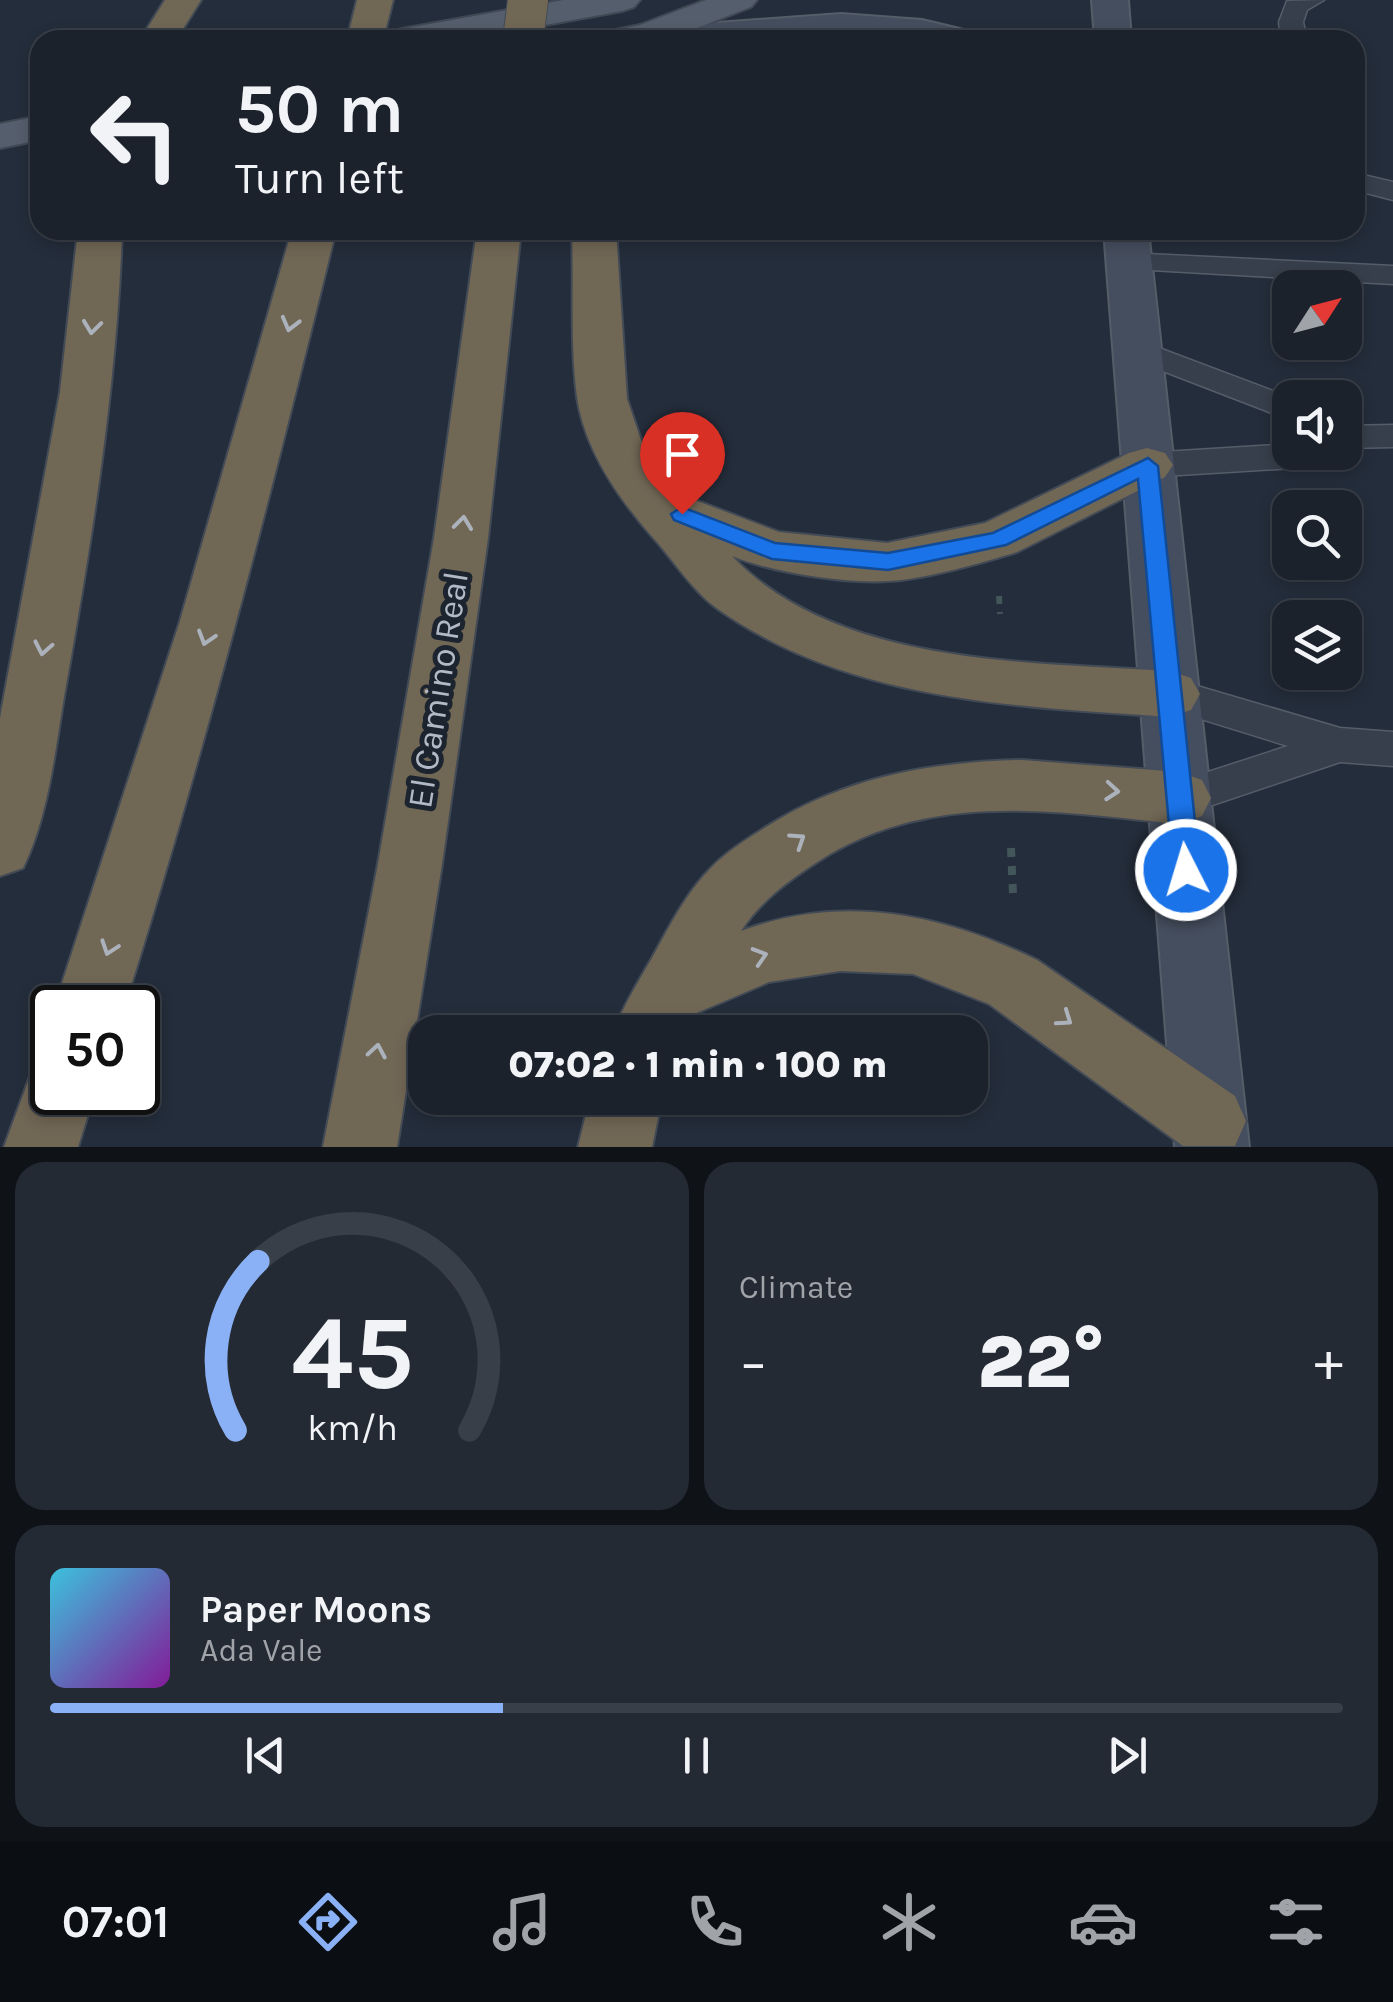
<!DOCTYPE html>
<html lang="en">
<head>
<meta charset="utf-8">
<style>
	body { margin:0; font-family:Karla,sans-serif; background:#242a34; color:#f1f3f6; height:100vh; display:flex; flex-direction:column; font-size:38px; white-space:nowrap }
	* { box-sizing:border-box; margin:0 }
	p { font-size:32px; color:#a0a4a9 }
	.icon { flex:none; width:55px; height:55px; fill:none; stroke:currentColor; stroke-width:2; stroke-linecap:round; stroke-linejoin:round }
	.map { position:relative; height:1147px; overflow:hidden }
	.panel { display:flex; flex-direction:column; gap:15px; padding:15px; background:#0f1318; flex:1 }
	.panel>* { flex:none }
	.hud { position:absolute; left:30px; top:30px; width:1335px; height:210px; border-radius:30px; box-shadow:0 5px 15px #0003,0 0 0 2px #393f48; background:#1b222c; color:#f1f3f6; overflow:hidden }
	.needle { width:65px; rotate:54deg }
	.fabs { position:absolute; left:1272px; top:270px; display:grid; gap:20px }
	.fabs a { display:grid; place-items:center; width:90px; height:90px; border-radius:20px; background:#1b222c; box-shadow:0 5px 15px #0003,0 0 0 2px #393f48; font-size:50px }
	.speed { position:absolute; left:30px; top:985px; display:flex; gap:20px; font-size:50px; font-weight:700; text-align:center }
	.speed>* { display:grid; place-content:center; width:130px; height:130px; border-radius:50%; background:#1b222c; box-shadow:0 5px 15px #0003,0 0 0 2px #393f48; line-height:1 }
	.speed .limit { border:5px solid #111; border-radius:15px; background:#fff; color:#111 }
	.pin { position:absolute; display:grid; place-items:center; width:85px; height:85px; color:#fff; margin:-102px -42px; border-radius:50% 50% 50% 0; rotate:-45deg; box-shadow:0 0 10px #0007 }
	.pin .icon { rotate:45deg }
	.me { position:absolute; width:110px; margin:-55px; rotate:355deg; stroke-linejoin:round; filter:drop-shadow(0 0 8px #0008) }
	.turn { display:flex; align-items:center; gap:35px; height:210px; padding:0 40px; font-size:45px }
	.turn .icon { width:130px; height:130px; stroke-width:2.5 }
	.turn b { display:block; font-size:70px; line-height:85px }
	.big { font-size:75px; font-weight:800; line-height:1.1 }
	.panel .card { flex:1; display:flex; flex-direction:column; justify-content:center; gap:15px; min-width:0; padding:0 35px; border-radius:30px; background:#242a34 }
	.panel .dial { align-items:center; gap:0 }
	.dial svg { height:260px; overflow:visible; fill:none; stroke:#393f48; stroke-width:7; stroke-linecap:round; text-anchor:middle }
	.dial text { fill:#f1f3f6; stroke:none }
	.song { display:flex; align-items:center; gap:30px }
	.cover { width:120px; height:120px; border-radius:15px; background:linear-gradient(135deg,hsl(190 70% 55%),hsl(290 70% 35%)) }
	.played { height:10px; border-radius:5px; background:linear-gradient(90deg,#8ab1f5 35%,#393f48 35%) }
	.keys { display:flex; justify-content:space-around; direction:ltr }
	.heat { display:flex; justify-content:space-between; align-items:center; font-size:55px; direction:ltr }
	.panel .tiles { flex:1; display:grid; gap:15px; grid-template-columns:1fr 1fr }
	.card:last-child { grid-column:span 2 }
	.trip { position:absolute; left:408px; top:1015px; width:580px; height:100px; border-radius:30px; background:#1b222c; box-shadow:0 5px 15px #0003,0 0 0 2px #393f48; font-weight:800; line-height:100px; text-align:center }
	.dock { display:flex; height:160px; justify-content:space-around; align-items:center; background:#0b0e12; color:#a0a4a9 }
	.dock .icon { width:70px; height:70px }
	.dock .current { color:#8ab1f5 }
	.dock b { font-size:45px; color:#f1f3f6 }
	.map>svg:first-child { display:block }
	.lines { fill:none; stroke-linecap:round; stroke-linejoin:round }
	.service-casing { stroke:#555d69; stroke-width:3 }
	.secondary-casing { stroke:#555d69; stroke-width:4 }
	.primary-casing { stroke:#404854; stroke-width:4 }
	.motorway-casing { stroke:#424a56; stroke-width:4 }
	.path-far1 { stroke:#43565a; stroke-width:6; stroke-dasharray:8 8; stroke-linecap:butt }
	.path { stroke:#43565a; stroke-width:8; stroke-dasharray:9 9; stroke-linecap:butt }
	.service { fill:#373f4c; fill-rule:evenodd }
	.secondary { fill:#454e5e; fill-rule:evenodd }
	.primary { fill:#555e6c; fill-rule:evenodd }
	.motorway { fill:#716755; fill-rule:evenodd }
	.motorway-bridge-casing { stroke:#424a56; stroke-width:42; stroke-linecap:butt }
	.motorway-bridge { stroke:#716755; stroke-width:40 }
	.oneway { stroke:#acb2bc }
	.route { fill:#1a73e8; stroke:#114b97; stroke-width:2.5 }
	.labels { text-anchor:middle; dominant-baseline:central; stroke-width:10; stroke-linejoin:round; paint-order:stroke }
	.street-label { font-size:35px; fill:#b3bac7; stroke:#1c2430 }
</style>
</head>
<body>
<div class="map">
<svg width="1393" height="1147" viewBox="0 0 1393 1147">
	<rect width="100%" height="100%" fill="#242d3b"/>
	<g class="lines">
		<g class="service-casing">
			<path id="service" d="M1324 0 1307 10 1303 22 1307 40H1281L1279 22 1287 1Z
				M1355 173 1393 182V200L1355 190Z
				M1127 253 1393 266V284L1116 268 1112 262 1116 256Z
				M1135 339 1292 398 1290 420 1124 356 1119 349 1124 342Z
				M1393 425V447L1345 448V426Z
				M1290 444V452H1319L1314 460 1293 468 1147 477 1135 473 1130 465 1135 457 1147 453Z
				M1170 678 1340 728 1393 732V766L1340 762 1180 816 1165 810 1159 798 1165 786 1288 746 1156 705 1150 694 1156 683Z"/>
		</g>
		<g class="secondary-casing">
			<path id="secondary" d="M1092 0H1128L1131 40H1095Z
				M841 14 922 20 972 32 977 40 841 35 617 40 622 32 635 29Z
				M1104 230H1148L1249 1147H1175Z"/>
		</g>
		<g class="primary-casing">
			<path id="primary" d="M563 0H640L634 7 622 11 462 40H384L389 32 402 29Z
				M706 0H757L751 7 666 40H601L606 32 640 25Z
				M40 116V140L0 148V124Z"/>
		</g>
		<g class="motorway-casing">
			<path id="motorway" d="M165 0H201L176 40H140Z
				M357 0H393L383 40H347Z
				M78 230H122C117 384 92 539 65 691 55 749 49 815 23 868L0 876V718L60 392Z
				M292 230H336C272 491 205 751 124 1008H54L180 621Z
				M477 230H521L488 538 442 864 397 1147H323L378 864 434 538Z
				M572 230H616L627 399 645 452 671 491 779 532 887 543 985 523 1129 453 1147 448 1165 453 1173 465 1165 477 1017 552C981 563 923 580 887 581 844 584 771 572 732 556 836 666 1030 662 1170 671L1191 678 1200 694 1191 710 1170 717C1015 706 850 702 718 609 695 593 675 563 657 542 621 502 585 452 577 397 570 343 574 285 572 230Z
				M1022 760 1180 772 1202 780 1211 798 1202 816 1180 824C1054 811 925 789 814 864 785 883 760 902 741 931 843 893 942 914 1037 960L1235 1096 1246 1121 1235 1146H1183L989 1004 913 974 840 971 769 982 694 1014 685 1032H613C623 1007 638 982 652 958 669 927 686 893 711 868 726 852 747 839 766 827 845 777 930 762 1022 760Z
				M52 1060V1092H95L78 1147H4L33 1068Z
				M590 1098H662L652 1147H578Z"/>
		</g>
		<path class="path-far1" d="M999 596 1000 614"/>
		<path class="path" d="M1011 848 1013 894"/>
		<use href="#service" class="service"/>
		<use href="#secondary" class="secondary"/>
		<use href="#primary" class="primary"/>
		<use href="#motorway" class="motorway"/>
		<g class="motorway-bridge-casing">
			<path id="motorway-bridge" d="M524 32 528 0"/>
		</g>
		<use href="#motorway-bridge" class="motorway-bridge"/>
	</g>
	<defs><path id="oneway-chevron" d="M-2-3.5L2.5 0L-2 3.5" fill="none" stroke-width="1.6" stroke-linecap="round" stroke-linejoin="round" transform="scale(2.5)"/></defs>
	<g class="oneway">
		<use href="#oneway-chevron" transform="translate(290 324) rotate(105)"/>
		<use href="#oneway-chevron" transform="translate(92 327) rotate(97)"/>
		<use href="#oneway-chevron" transform="translate(463 523) rotate(-83)"/>
		<use href="#oneway-chevron" transform="translate(206 638) rotate(107)"/>
		<use href="#oneway-chevron" transform="translate(43 648) rotate(101)"/>
		<use href="#oneway-chevron" transform="translate(1112 791) rotate(5)"/>
		<use href="#oneway-chevron" transform="translate(798 840) rotate(-33)"/>
		<use href="#oneway-chevron" transform="translate(109 948) rotate(109)"/>
		<use href="#oneway-chevron" transform="translate(760 956) rotate(-17)"/>
		<use href="#oneway-chevron" transform="translate(1065 1019) rotate(35)"/>
		<use href="#oneway-chevron" transform="translate(377 1051) rotate(-80)"/>
	</g>
	<path class="route" d="M1148 458 1158 466 1200 870 1196 878 1186 881 1177 878 1173 870 1138 479 1006 545 888 570 772 559 674 520 671 514 682 507 775 543 888 553 993 533Z"/>
	<g class="labels">
		<g class="street-label">
			<text transform="translate(438 690) rotate(-81)">El Camino Real</text>
		</g>
	</g>
</svg>
<div class="fabs">
<a><svg class="needle" viewBox="-14 -14 28 28"><path d="M0-13l5 13h-10z" fill="#e53935"/><path d="M0 13l5-13h-10z" fill="#a0a4a9"/></svg></a>
<a><svg class="icon" aria-label="sound" viewBox="0 0 24 24"><path d="M4 9h4l5-4v14l-5-4H4zM17 9q2 3 0 6"/></svg></a>
<a><svg class="icon" aria-label="search" viewBox="0 0 24 24"><circle cx="10" cy="10" r="6"/><path d="M15 15l6 6"/></svg></a>
<a><svg class="icon" aria-label="layers" viewBox="0 0 24 24"><path d="M12 4l9 5-9 5-9-5zM3 14l9 5 9-5"/></svg></a>
</div>
<div class="speed"><div class="limit">50</div></div>
<div class="pin" style="left:682px;top:514px;background:#d93025"><svg class="icon" aria-label="arrive" viewBox="0 0 24 24"><path d="M6 21V4h12l-3 4 3 4H6"/></svg></div>
<svg class="me" style="left:1186px;top:870px" viewBox="-20 -20 40 40"><circle r="17" fill="#1a73e8" stroke="#fff" stroke-width="3"/><path d="M0-11L8 9 0 5-8 9z" fill="#fff"/></svg>
<div class="trip">07:02 · 1 min · 100 m</div>
<div class="hud">
<div class="turn"><svg class="icon" aria-label="left" viewBox="0 0 24 24"><path d="M17 20v-9H6M10 6l-5 5 5 5"/></svg><div><b>50 m</b>Turn left</div></div>
</div>
</div>
<section class="panel">
<div class="tiles">
<div class="card dial"><svg viewBox="0 0 100 80">
<path d="M14 69A42 42 0 1 1 86 69"/>
<path d="M14 69A42 42 0 0 1 21 17" stroke="#8ab1f5"/>
<text x="50" y="56" font-size="32" font-weight="700">45</text>
<text x="50" y="72" font-size="11">km/h</text>
</svg></div>
<div class="card"><p>Climate</p>
<div class="heat"><a>−</a><b class="big">22°</b><a>+</a></div>
</div>
<div class="card">
<div class="song"><i class="cover"></i><div><b>Paper Moons</b><p>Ada Vale</p></div></div>
<div class="played"></div>
<div class="keys"><svg class="icon" aria-label="previous" viewBox="0 0 24 24"><path d="M18 5L8 12l10 7zM5 5v14"/></svg><svg class="icon" aria-label="pause" viewBox="0 0 24 24"><path d="M8 5v14M16 5v14"/></svg><svg class="icon" aria-label="next" viewBox="0 0 24 24"><path d="M6 5l10 7-10 7zM19 5v14"/></svg></div>
</div>
</div>
</section>
<nav class="dock">
<b>07:01</b>
<svg class="icon current" aria-label="directions" viewBox="0 0 24 24"><path d="M12 3l9 9-9 9-9-9zM9 14v-3h6M13 9l2 2-2 2"/></svg>
<svg class="icon" aria-label="music" viewBox="0 0 24 24"><path d="M9 18V5l10-2v13"/><circle cx="6" cy="18" r="3"/><circle cx="16" cy="16" r="3"/></svg>
<svg class="icon" aria-label="phone" viewBox="0 0 24 24"><path d="M5 4h4l2 5-3 2q2 4 5 5l2-3 5 2v4C11 20 4 13 5 4z"/></svg>
<svg class="icon" aria-label="climate" viewBox="0 0 24 24"><path d="M12 3v18M4 7l16 10M4 17L20 7"/></svg>
<svg class="icon" aria-label="car" viewBox="0 0 24 24"><path d="M5 17H2v-5l4-1 3-4h7l3 4 3 1v5h-3M9 17h6M6 11h13"/><circle cx="7" cy="17" r="2"/><circle cx="17" cy="17" r="2"/></svg>
<svg class="icon" aria-label="filters" viewBox="0 0 24 24"><path d="M4 7h16M4 17h16"/><circle cx="9" cy="7" r="2"/><circle cx="15" cy="17" r="2"/></svg>
</nav>
</body>
</html>
